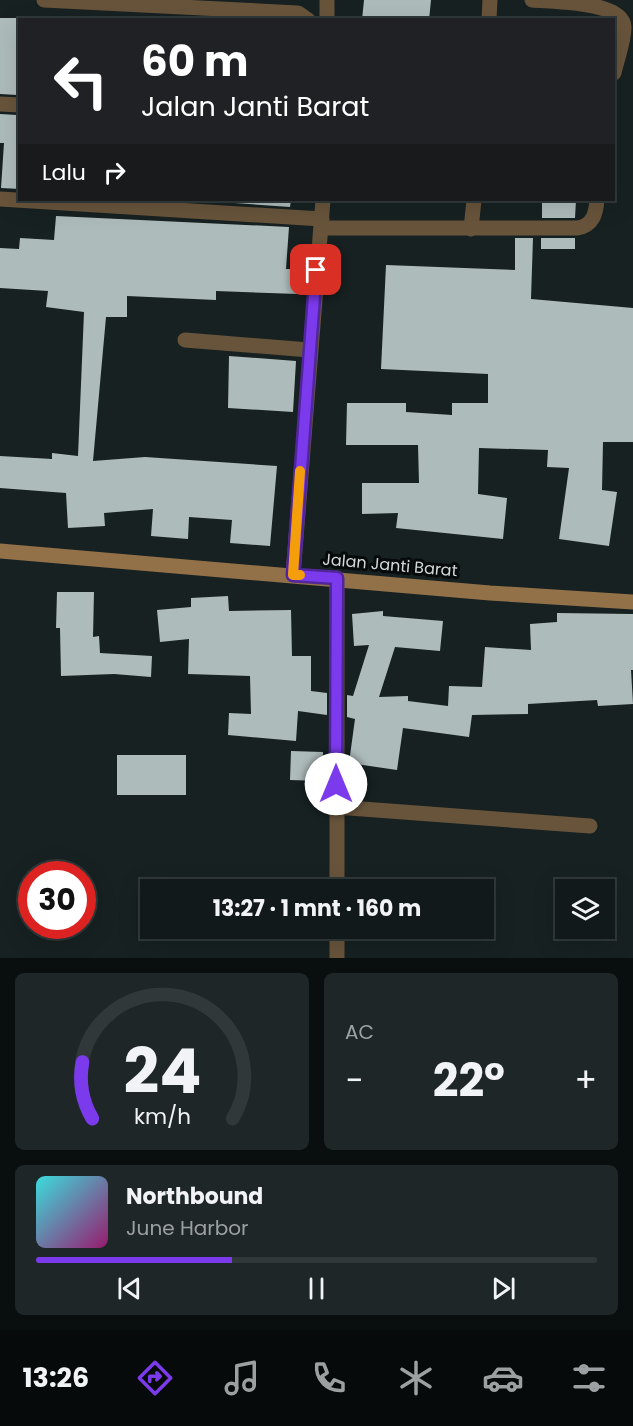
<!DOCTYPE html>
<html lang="id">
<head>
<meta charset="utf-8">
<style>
	body { margin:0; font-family:Poppins,sans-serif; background:#1e2627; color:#f1f3f6; height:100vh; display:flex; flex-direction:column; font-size:22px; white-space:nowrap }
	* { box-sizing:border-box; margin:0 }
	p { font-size:20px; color:#9ca0a2 }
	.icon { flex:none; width:33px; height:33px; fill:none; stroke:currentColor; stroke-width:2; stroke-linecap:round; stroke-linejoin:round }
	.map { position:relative; height:958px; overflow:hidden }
	.drawer { display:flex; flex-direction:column; gap:15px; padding:15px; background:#090e0e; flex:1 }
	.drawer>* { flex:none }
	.top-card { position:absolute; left:18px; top:18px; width:597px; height:183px; border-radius:0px; box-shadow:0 6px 24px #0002,0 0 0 2px #303839; background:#202124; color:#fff; overflow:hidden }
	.tools { position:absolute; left:555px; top:879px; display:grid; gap:12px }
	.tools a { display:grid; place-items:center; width:60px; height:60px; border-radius:0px; background:#11191a; box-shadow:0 6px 24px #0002,0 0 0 2px #303839; font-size:30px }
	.speed { position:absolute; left:18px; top:861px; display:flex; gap:12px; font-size:30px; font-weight:700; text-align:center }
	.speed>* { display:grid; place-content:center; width:78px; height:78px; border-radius:50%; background:#11191a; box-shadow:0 6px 24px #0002,0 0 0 2px #303839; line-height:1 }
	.speed .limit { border:9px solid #d22; background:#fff; color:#111 }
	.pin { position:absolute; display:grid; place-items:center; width:51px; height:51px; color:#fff; margin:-26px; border-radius:12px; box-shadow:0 3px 9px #0006 }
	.me { position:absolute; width:66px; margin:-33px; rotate:0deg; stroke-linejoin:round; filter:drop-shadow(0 0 4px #0008) }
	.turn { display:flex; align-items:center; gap:21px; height:126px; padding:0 24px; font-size:27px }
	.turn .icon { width:78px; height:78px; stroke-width:2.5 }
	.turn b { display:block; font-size:42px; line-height:51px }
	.then { display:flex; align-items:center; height:57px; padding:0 24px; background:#0003; gap:12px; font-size:22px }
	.big { font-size:45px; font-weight:700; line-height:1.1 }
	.drawer .card { flex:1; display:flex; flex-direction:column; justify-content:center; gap:9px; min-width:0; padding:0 21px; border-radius:9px; background:#1e2627 }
	.drawer .dial { align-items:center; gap:0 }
	.dial svg { height:156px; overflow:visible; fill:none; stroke:#303839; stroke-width:7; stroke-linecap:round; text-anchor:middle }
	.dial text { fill:#f1f3f6; stroke:none }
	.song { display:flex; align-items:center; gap:18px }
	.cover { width:72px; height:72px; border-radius:9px; background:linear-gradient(135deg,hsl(180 70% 55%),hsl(320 70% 35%)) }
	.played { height:6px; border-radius:3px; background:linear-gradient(90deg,#7c3aed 35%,#303839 35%) }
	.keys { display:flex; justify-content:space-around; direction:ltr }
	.heat { display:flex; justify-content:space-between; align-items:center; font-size:33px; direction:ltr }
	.drawer .tiles { flex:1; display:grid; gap:15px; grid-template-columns:1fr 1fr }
	.card:last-child { grid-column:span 2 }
	.trip { position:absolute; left:140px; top:879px; width:354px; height:60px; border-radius:0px; background:#11191a; box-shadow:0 6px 24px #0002,0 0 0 2px #303839; font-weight:700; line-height:60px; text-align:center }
	.tab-bar { display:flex; height:96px; justify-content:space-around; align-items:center; background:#070a0a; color:#9ca0a2 }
	.tab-bar .icon { width:42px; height:42px }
	.tab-bar .active { color:#7c3aed }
	.tab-bar b { font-size:27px; color:#f1f3f6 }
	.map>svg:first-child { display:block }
	.building { fill:#aebbbb }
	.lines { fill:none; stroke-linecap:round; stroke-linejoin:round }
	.street { stroke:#68543b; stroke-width:15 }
	.secondary { stroke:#927149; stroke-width:15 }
	.route-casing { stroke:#51269a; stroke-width:15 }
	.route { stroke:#7c3aed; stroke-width:10 }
	.slow { stroke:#f59e0b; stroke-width:10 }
	.labels { text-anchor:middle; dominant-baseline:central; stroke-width:6; stroke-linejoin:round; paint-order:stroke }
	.street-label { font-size:16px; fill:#d3d9d9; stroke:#060a0a }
</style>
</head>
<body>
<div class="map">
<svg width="633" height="958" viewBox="0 0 633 958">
	<rect width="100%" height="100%" fill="#172122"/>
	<path class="building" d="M364 0H431L429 20H362Z
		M0 18H20L17 95 0 94Z
		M0 114 17 115 16 118H20V189L1 188 4 143H0Z
		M193 200H291L290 207Z
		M542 200H576L575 218H542Z
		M56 216 289 227 286 269H298V294L216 291V300L127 296V317H106L93 461 145 457 277 466 270 546 230 543 232 520 189 517 188 539 151 536 153 509 104 513 105 526 68 528 66 493 0 488V456L52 459V453L78 456 84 312 46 307 48 291 0 288V248L19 249 20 238 54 240Z
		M515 238H533L531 299 633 308V442H603L602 490 617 492 609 546 559 539 569 468 547 467 548 450 479 448 478 494 507 498 503 539 396 528 398 513 362 514V483H419L418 445H346L347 403H406V412L452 415V403H488V374L381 369 386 265 515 270Z
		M541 238H575V249H541Z
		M229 356 296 361 293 412 228 408Z
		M57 592H94L93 637 99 636 100 653 152 656 151 677 114 674 61 676 60 628H56Z
		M228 596 229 611 291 610 292 656H311V691L327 693V715L298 711 296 741 228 735 229 713 251 714 250 676 188 674 189 639 160 642 157 610 191 607V598Z
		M383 611V616L443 621 440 651 395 647 379 697 408 696V701L448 706 449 686 482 687 485 647 531 650 530 624 557 622V613L633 614V670H631L633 704 598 706 597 700 528 704V714L472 715 469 737 403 728 397 770 349 763 355 719 347 717V695L353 696 369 645 354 646 352 614Z
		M291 751 323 752 322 781 290 780Z
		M117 755H186V795H117Z"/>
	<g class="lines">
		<path class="street" d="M44 0 298 13 308 20
			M532 0C553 2 623 1 624 27 624 42 617 59 614 73
			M327 20V0
			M489 20 490 0
			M0 104 20 105
			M0 199 322 219
			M321 228H577C593 226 596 213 597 200
			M471 229 474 200
			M185 340 309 350
			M293 575 323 200
			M336 807 590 826
			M337 890V578
			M337 928V958"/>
		<path class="secondary" d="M0 551 490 593 633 602"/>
	</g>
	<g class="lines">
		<g class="route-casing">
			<path id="route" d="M316 270 293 575 337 578 336 784"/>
		</g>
		<use href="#route" class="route"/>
		<path class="slow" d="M300 575H293L300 471"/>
	</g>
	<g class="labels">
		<g class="street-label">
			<text transform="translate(390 565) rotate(5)">Jalan Janti Barat</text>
		</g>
	</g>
</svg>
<div class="tools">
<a><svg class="icon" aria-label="layers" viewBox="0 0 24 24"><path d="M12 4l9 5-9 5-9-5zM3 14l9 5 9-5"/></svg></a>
</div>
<div class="speed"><div class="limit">30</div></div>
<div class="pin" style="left:316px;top:270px;background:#d93025"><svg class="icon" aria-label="arrive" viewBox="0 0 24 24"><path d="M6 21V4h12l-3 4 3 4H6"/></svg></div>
<svg class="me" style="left:336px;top:784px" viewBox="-20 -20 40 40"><circle r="19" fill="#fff"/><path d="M0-13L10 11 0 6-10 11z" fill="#7c3aed"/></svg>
<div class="trip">13:27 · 1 mnt · 160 m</div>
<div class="top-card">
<div class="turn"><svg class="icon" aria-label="left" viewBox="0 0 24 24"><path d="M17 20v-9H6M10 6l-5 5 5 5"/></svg><div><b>60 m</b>Jalan Janti Barat</div></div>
<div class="then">Lalu<svg class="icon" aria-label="right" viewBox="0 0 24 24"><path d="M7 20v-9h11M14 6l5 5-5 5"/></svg></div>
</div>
</div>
<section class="drawer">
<div class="tiles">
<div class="card dial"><svg viewBox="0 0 100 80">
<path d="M14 69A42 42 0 1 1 86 69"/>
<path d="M14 69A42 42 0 0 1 9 40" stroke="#7c3aed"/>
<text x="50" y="56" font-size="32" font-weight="700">24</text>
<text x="50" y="72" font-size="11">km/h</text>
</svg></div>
<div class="card"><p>AC</p>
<div class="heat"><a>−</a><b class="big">22°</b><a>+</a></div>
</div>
<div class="card">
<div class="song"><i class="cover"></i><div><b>Northbound</b><p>June Harbor</p></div></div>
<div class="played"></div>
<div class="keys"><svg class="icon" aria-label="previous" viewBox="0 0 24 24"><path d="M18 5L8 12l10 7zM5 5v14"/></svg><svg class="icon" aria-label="pause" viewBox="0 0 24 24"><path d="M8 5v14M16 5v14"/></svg><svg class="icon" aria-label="next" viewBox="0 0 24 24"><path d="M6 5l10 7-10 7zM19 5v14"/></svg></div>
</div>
</div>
</section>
<nav class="tab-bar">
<b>13:26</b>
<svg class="icon active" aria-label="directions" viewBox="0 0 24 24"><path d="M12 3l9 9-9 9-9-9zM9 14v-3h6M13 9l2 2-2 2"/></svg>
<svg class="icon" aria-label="music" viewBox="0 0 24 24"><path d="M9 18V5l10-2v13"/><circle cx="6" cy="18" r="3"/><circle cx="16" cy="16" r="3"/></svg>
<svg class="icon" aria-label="phone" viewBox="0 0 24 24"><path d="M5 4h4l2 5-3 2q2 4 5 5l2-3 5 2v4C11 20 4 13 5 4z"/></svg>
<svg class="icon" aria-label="climate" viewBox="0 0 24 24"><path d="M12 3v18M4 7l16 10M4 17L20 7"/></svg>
<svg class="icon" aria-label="car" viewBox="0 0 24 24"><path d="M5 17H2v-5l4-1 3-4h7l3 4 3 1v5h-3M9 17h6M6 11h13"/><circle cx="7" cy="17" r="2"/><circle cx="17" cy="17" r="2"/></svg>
<svg class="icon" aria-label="filters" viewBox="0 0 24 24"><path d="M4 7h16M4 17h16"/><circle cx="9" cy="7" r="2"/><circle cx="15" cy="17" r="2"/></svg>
</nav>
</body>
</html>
